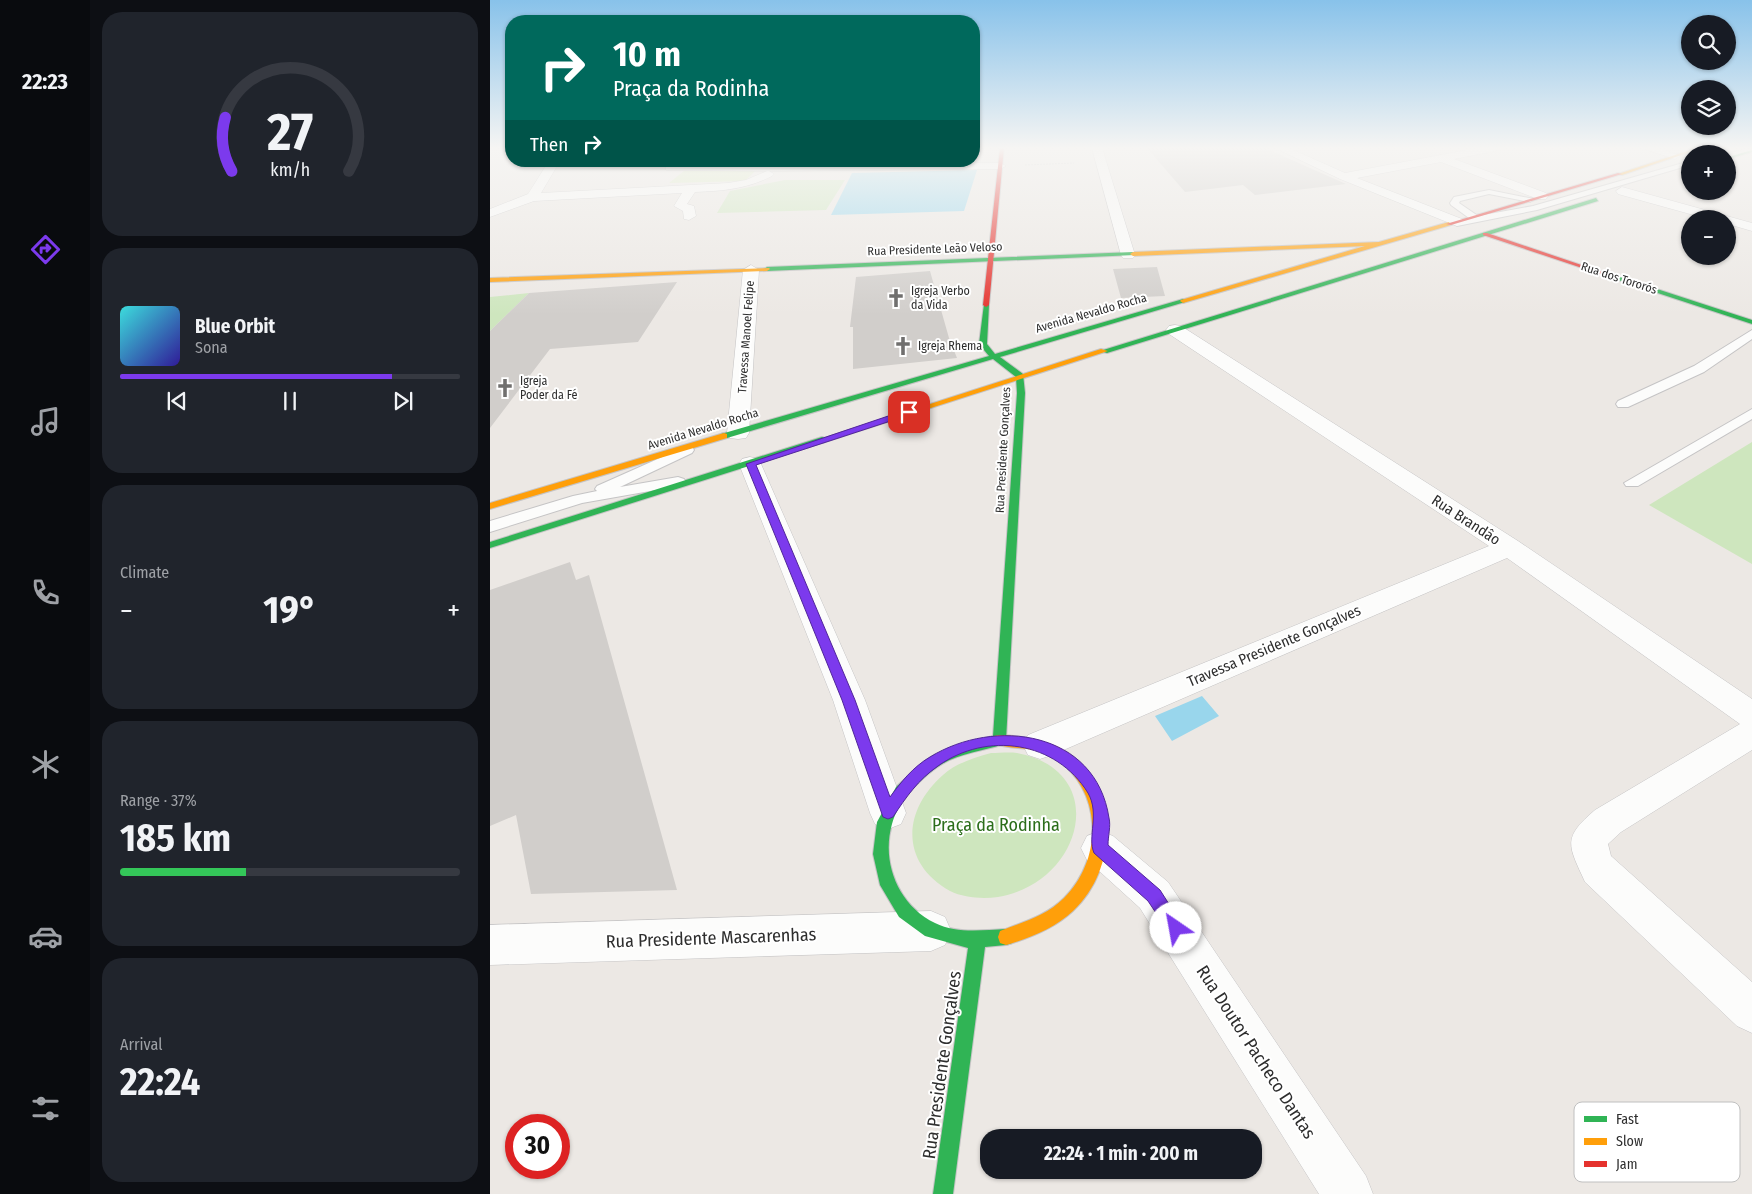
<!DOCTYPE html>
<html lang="en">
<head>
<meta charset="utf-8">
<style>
	body { margin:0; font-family:"Fira Sans Condensed",sans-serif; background:#20242c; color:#f1f3f6; height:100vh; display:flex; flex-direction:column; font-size:19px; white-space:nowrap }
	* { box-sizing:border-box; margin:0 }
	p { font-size:16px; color:#9ea1a6 }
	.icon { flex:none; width:28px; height:28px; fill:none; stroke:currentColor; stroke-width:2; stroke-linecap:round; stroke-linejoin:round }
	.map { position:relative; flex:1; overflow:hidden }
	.details { display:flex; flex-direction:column; gap:12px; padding:12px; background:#0d0f14; width:400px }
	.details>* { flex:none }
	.hud { position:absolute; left:15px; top:15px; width:475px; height:152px; border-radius:20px; box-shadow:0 1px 4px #0004; background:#00695c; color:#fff; overflow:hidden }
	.controls { position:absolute; left:1191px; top:15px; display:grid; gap:10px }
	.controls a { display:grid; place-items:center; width:55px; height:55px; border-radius:50%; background:#171b24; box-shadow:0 1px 4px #0004; font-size:25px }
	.speed { position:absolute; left:15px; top:1114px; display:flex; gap:10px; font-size:25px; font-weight:700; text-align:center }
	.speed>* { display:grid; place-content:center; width:65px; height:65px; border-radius:50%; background:#171b24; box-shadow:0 1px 4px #0004; line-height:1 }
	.speed .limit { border:8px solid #d22; background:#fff; color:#111 }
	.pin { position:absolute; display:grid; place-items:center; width:42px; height:42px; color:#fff; margin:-21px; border-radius:10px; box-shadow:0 2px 8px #0006 }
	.me { position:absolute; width:55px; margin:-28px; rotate:327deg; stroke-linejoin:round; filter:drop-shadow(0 0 4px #0008) }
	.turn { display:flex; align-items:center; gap:18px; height:105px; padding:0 25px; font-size:22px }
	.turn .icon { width:65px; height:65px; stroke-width:2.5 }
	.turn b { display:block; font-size:35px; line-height:42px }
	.then { display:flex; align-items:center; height:48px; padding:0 25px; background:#0003; gap:10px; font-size:19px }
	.big { font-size:38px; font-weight:700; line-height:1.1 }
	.details .tile { flex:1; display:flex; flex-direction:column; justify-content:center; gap:8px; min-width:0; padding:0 18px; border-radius:20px; background:#20242c }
	.details .dial { align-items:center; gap:0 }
	.dial svg { height:130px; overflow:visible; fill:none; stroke:#363941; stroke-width:7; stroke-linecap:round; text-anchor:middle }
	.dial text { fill:#f1f3f6; stroke:none }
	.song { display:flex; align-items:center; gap:15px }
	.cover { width:60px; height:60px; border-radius:8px; background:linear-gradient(135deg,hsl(180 70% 55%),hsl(250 70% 35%)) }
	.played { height:5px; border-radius:2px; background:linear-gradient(90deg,#7c3aed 80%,#363941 80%) }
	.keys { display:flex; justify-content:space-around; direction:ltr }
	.heat { display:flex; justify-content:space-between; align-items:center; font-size:28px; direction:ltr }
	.charge { height:8px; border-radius:4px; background:linear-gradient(90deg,#34c759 37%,#363941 0) }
	.trip { position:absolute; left:490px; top:1129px; width:282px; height:50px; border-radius:20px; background:#171b24; box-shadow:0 1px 4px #0004; font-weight:700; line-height:50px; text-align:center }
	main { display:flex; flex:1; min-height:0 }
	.menu { display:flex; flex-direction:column; width:90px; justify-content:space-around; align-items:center; background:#090b0e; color:#9ea1a6 }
	.menu .icon { width:35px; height:35px }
	.menu .on { color:#7c3aed }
	.menu b { font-size:22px; color:#f1f3f6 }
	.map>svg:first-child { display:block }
	.green { fill:#cee6be }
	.pitch { fill:#d9eabb }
	.water { fill:#99d6ec }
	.building { fill:#d1cecb }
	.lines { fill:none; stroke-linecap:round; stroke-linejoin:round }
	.lane-casing { stroke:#c5c4c5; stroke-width:2 }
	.street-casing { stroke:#c5c4c5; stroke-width:1 }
	.fast-casing { stroke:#c5c4c5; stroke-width:2 }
	.slow-casing { stroke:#c5c4c5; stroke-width:2 }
	.jam-casing { stroke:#c5c4c5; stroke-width:2 }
	.path { stroke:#c9c9c8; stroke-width:1; stroke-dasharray:2 1; stroke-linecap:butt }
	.lane { fill:#fcfcfb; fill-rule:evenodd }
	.street { fill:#fcfcfb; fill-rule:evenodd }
	.fast { fill:#30b455; fill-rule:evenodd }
	.slow { fill:#ff9f0a; fill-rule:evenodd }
	.jam { fill:#e5322d; fill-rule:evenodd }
	.route { fill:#7c3aed; stroke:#51269a }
	.labels { text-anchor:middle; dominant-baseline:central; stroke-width:4; stroke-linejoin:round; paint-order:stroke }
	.far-street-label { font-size:12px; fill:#2e2e2e; stroke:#fff }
	.far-poi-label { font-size:12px; fill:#2e2e2e; stroke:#fff; text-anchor:start }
	.street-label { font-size:15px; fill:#2e2e2e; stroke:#fff }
	.near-park-label { font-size:18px; fill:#2c6e1b; stroke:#fff }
	.near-street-label { font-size:18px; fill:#2e2e2e; stroke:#fff }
	.key { fill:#fff; stroke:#c0c0c0; stroke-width:1 }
	.key-label { font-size:14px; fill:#2e2e2e }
</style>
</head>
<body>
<main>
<nav class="menu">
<b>22:23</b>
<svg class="icon on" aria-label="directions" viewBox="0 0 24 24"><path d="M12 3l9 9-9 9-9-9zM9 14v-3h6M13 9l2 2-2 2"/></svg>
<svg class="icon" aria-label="music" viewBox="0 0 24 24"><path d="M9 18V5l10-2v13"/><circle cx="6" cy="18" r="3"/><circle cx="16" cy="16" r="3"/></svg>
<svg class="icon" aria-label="phone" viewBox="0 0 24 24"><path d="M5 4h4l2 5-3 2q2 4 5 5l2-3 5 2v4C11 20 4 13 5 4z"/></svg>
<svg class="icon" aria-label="climate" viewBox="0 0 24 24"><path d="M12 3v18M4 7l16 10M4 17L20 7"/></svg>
<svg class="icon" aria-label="car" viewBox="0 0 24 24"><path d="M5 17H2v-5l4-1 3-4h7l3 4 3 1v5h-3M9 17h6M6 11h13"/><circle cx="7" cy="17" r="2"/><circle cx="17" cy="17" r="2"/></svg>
<svg class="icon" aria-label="filters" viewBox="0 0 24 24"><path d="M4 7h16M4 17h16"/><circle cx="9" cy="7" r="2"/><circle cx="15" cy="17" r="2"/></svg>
</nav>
<section class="details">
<div class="tile dial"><svg viewBox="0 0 100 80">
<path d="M14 69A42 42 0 1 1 86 69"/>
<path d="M14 69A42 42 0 0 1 10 36" stroke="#7c3aed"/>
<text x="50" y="56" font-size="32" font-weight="700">27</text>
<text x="50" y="72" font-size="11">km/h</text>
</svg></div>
<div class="tile">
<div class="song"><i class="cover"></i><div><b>Blue Orbit</b><p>Sona</p></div></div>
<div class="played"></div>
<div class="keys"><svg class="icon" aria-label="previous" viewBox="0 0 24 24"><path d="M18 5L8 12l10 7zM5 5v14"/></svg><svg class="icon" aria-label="pause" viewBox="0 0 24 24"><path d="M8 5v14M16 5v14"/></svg><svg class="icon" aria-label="next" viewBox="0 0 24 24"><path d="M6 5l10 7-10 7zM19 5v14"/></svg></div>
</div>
<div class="tile"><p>Climate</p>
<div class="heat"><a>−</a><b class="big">19°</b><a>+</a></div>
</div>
<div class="tile"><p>Range · 37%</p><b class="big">185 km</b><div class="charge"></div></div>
<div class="tile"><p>Arrival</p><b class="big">22:24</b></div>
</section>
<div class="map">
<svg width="1262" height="1194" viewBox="0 0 1262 1194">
	<rect width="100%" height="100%" fill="#ece8e4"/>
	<path class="green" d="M295 180H355L336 210 227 213 240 191Z
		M39 293 0 331V297Z
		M1262 442V564L1159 505Z
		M501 753C509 753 519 752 527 753 622 771 593 883 508 897 493 899 474 898 460 891 410 863 412 811 453 775 466 763 484 758 501 753Z"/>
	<path class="pitch" d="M267 169 255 181 179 183 194 171Z"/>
	<path class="water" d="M487 170 474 211 341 215 362 173Z
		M712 696 729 716 682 741 665 716Z"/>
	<path class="building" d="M657 148H775L856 184 765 195 753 185 695 192Z
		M667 267 675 296 631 298 623 269Z
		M440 271 459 338 467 358 363 369V327H360L366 277Z
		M187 282 148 342 60 349 0 428V331L39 293Z
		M80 562 86 580 99 575 187 890 41 894 26 815 0 826V590Z"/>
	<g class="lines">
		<g class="lane-casing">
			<path id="lane" d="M1222 148H1230L1224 154H1216Z
				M1262 148V152L1238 157V154H1235Z
				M1200 161V165L1047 210 967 226 962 223 979 218 961 205 960 203 964 197 999 190 1044 199 1040 202 999 194 970 201 969 203 988 216 1043 206Z
				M1262 330V339L1214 372 1138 407H1128L1126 404 1128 401 1204 366Z
				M1262 409V419L1148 486H1136L1134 483Z
				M197 446 202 447 204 450 202 453 130 487 188 477 194 479 196 482 194 485 92 503 0 532V521L83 496 107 491 105 489 107 486Z"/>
		</g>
		<g class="street-casing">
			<path id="street" d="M602 148H612L645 255 643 258H633L631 255Z
				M785 148H799L855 173 988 148H1010L1005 151 964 159 1056 193 1058 196 1056 199H1048L951 162 867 178 972 219 974 222 967 226 850 179Z
				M1152 148H1169L1190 156 1185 159Z
				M59 161H70L51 193 238 183 256 180 277 171 176 170V166L180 165 510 163 516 166 510 169 279 171 284 174 282 176C257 189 233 191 205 192L197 204 204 206 206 216 199 220 194 219 193 211 184 206 192 193 44 201 0 217V209L38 194Z
				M1132 187 1262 223V231L1238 224V219H1218L1128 194 1126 191Z
				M261 265 269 270 259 433 256 438 248 439 240 438 237 433 253 270Z
				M685 325 691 326 1028 541 1262 699V750L1131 832 1118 844 1121 856 1262 982V1033L1247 1026 1095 882C1078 845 1072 838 1105 810L1250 724 1017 558 562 755 550 759 538 755 533 745 538 735 999 546 679 334 676 330 679 326Z
				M260 457 268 459 271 464 375 700 416 813 411 824 398 829 385 824 380 813 343 700 249 464 252 459Z
				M610 831 623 836 678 882 876 1176 883 1194H829L650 908 597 860 591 848 597 836Z
				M441 911 455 917 461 931 455 945 441 951 0 965V925Z"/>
		</g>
		<g class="fast-casing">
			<path id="fast" d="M1262 150V152L1238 159V157Z
				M1106 198 1108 201 617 353 610 351Z
				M643 252 646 254 645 255 277 271 274 269 277 267Z
				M1118 273 1262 320V324L1116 276 1115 275Z
				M693 299 696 301 695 302 510 357 533 374 535 393 516 740 514 744C491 752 466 753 446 768 428 781 408 802 402 824 391 862 408 905 445 923 467 934 492 930 516 929L522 931 524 937 522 943 516 945 495 947 463 1194H443L478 948 435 936 409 917 390 885 383 854 387 822 406 787 436 760 444 755 474 743 503 736 527 393 526 377 503 359 237 438H231L230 436 231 434 499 356 489 344 494 304 499 305 497 344 505 354Z
				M332 437 335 438V442L0 548V542Z"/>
		</g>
		<g class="slow-casing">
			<path id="slow" d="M1206 148H1212L1132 175 1128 174Z
				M959 222 961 225 693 303 690 301 691 300 875 246 643 256 640 254 643 252 889 242Z
				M279 268 280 269 277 271 0 282V278Z
				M611 349 618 351 335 442 332 443 328 440Z
				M234 433 237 434V438L0 509V503Z
				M509 735C530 736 553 738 572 749 630 782 630 867 583 911 565 928 540 938 516 945L510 943 508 937 510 931C533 922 556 916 574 898 614 858 613 788 563 757 545 746 523 750 504 744L502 740 504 736Z"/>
		</g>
		<g class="jam-casing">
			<path id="jam" d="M510 148H514L499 305 496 307 493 305Z
				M1128 173 1132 174 961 225 956 224Z
				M993 233H997L1121 275 1116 276 993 235Z"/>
		</g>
		<path class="path" d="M535 165 584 163"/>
		<use href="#lane" class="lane"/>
		<use href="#street" class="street"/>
		<use href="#fast" class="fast"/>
		<use href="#slow" class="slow"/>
		<use href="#jam" class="jam"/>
	</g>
	<linearGradient id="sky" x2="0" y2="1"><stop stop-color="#88c2ea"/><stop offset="0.47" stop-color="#f6f5f3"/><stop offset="1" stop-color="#f6f5f3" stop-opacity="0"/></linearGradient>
	<rect width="1262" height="315" fill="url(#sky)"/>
	<path class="route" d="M419 409 423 412 422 414 266 465 365 700 400 797C411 782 423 767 440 757 505 717 606 731 619 818 621 826 618 836 618 845L670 890 691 923 694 928 691 934 686 937 680 934 658 901 604 853C597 837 610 814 598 793 566 741 497 731 448 766 428 780 416 797 403 817L398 819 393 817 352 700 256 464Z"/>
	<defs>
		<g id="church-bare" transform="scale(1.5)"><path d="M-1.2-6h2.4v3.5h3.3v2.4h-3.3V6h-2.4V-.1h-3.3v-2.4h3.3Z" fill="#706f6e" stroke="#fff" stroke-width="2.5" paint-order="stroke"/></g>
	</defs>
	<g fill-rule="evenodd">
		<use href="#church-bare" x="406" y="298"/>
		<use href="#church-bare" x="413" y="346"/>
		<use href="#church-bare" x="15" y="388"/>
	</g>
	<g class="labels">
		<g class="far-street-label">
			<text transform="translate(445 249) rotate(-2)">Rua Presidente Leão Veloso</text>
			<text transform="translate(1129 278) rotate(18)">Rua dos Tororós</text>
			<text transform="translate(601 313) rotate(-16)">Avenida Nevaldo Rocha</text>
			<text transform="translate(256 337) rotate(-86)">Travessa Manoel Felipe</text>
			<text transform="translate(213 429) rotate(-17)">Avenida Nevaldo Rocha</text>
			<text transform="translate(513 450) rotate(-87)">Rua Presidente Gonçalves</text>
		</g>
		<g class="far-poi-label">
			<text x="421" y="291">Igreja Verbo<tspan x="421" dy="14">da Vida</tspan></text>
			<text x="428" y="346">Igreja Rhema</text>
			<text x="30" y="381">Igreja<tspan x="30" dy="14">Poder da Fé</tspan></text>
		</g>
		<g class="street-label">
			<text transform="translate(976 520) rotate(33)">Rua Brandâo</text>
			<text transform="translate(784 646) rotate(-23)">Travessa Presidente Gonçalves</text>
		</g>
		<g class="near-park-label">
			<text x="506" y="825">Praça da Rodinha</text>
		</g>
		<g class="near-street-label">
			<text transform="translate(221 938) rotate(-2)">Rua Presidente Mascarenhas</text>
			<text transform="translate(766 1052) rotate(57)">Rua Doutor Pacheco Dantas</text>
			<text transform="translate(452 1065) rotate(-82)">Rua Presidente Gonçalves</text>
		</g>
	</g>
	<rect x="1084" y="1102" width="166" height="80" rx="8" class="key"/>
	<rect x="1094" y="1116" width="23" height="6" fill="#30b455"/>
	<rect x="1094" y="1138" width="23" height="7" fill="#ff9f0a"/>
	<rect x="1094" y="1161" width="23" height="6" fill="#e5322d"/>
	<g class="key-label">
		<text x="1126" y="1124">Fast</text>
		<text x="1126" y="1146">Slow</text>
		<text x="1126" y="1169">Jam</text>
	</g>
</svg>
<div class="controls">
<a><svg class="icon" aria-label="search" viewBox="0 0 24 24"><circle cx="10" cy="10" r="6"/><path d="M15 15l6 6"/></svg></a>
<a><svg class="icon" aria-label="layers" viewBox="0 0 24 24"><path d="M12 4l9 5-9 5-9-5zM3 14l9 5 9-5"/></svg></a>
<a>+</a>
<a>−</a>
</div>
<div class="speed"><div class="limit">30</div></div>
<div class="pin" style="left:419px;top:412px;background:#d93025"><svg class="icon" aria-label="arrive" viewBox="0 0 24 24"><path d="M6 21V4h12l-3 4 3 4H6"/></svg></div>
<svg class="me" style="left:686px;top:928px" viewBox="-20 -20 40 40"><circle r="19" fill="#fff"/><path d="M0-13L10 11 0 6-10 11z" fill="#7c3aed"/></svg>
<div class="trip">22:24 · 1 min · 200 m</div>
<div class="hud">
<div class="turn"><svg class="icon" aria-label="right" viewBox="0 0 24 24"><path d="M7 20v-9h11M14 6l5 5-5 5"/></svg><div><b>10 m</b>Praça da Rodinha</div></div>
<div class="then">Then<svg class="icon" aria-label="right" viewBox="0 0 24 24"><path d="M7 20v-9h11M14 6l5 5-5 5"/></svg></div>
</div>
</div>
</main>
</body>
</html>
